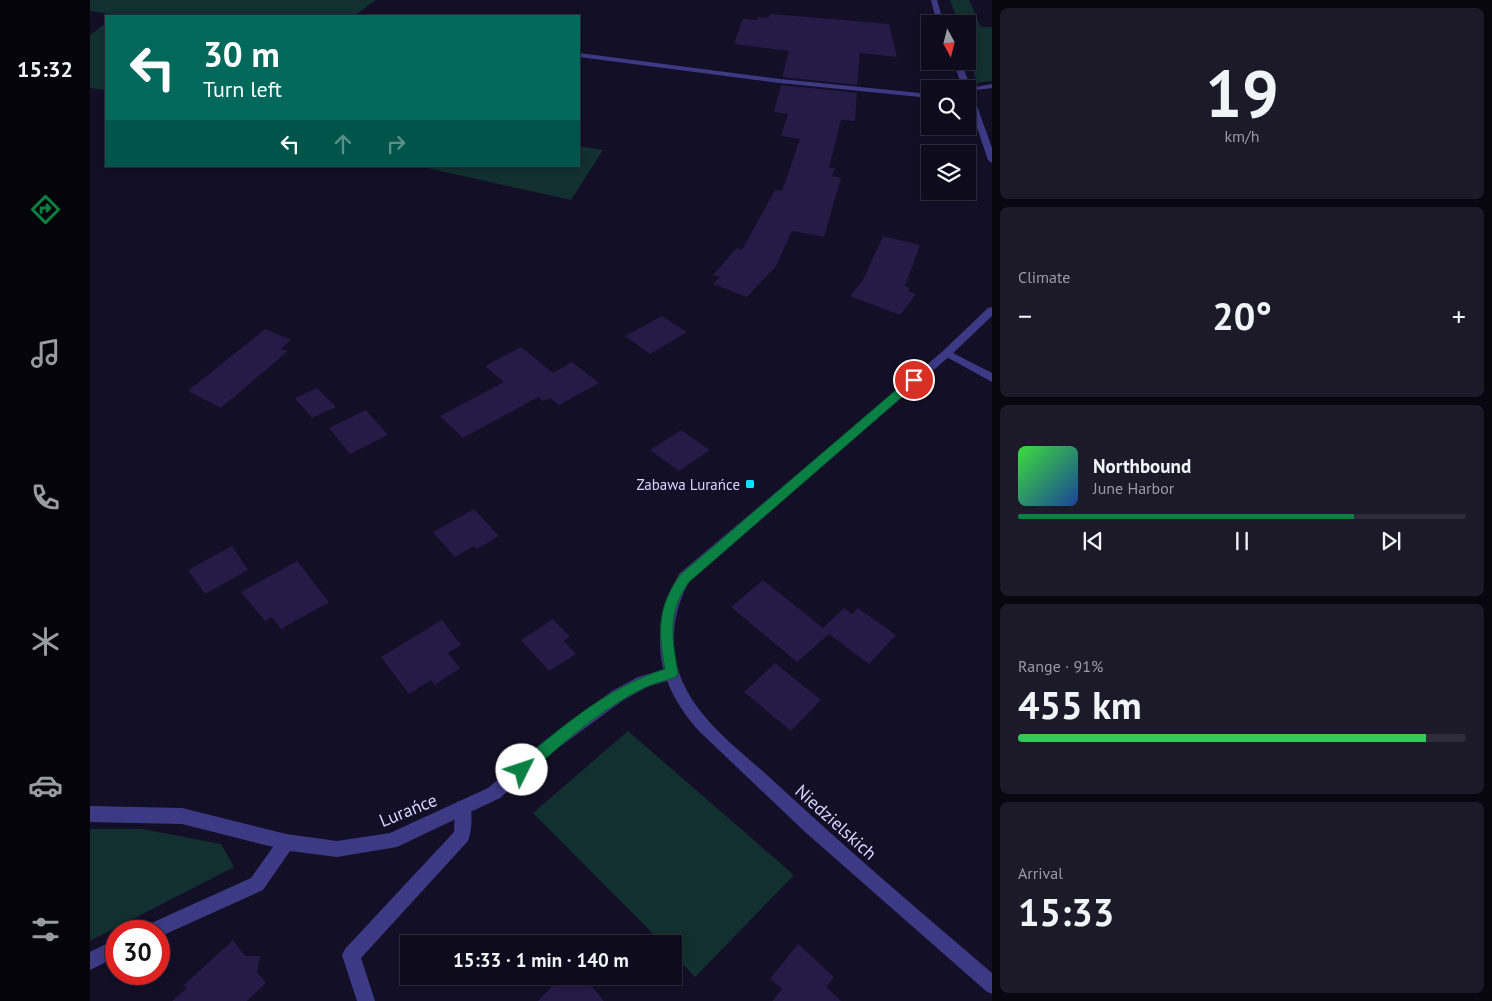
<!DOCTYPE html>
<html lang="en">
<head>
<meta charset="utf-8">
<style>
	body { margin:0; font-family:"PT Sans",sans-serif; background:#1c1929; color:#f1f3f6; height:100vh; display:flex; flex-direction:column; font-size:19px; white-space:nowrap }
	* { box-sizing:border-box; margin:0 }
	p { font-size:16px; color:#9b9ba3 }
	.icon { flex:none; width:28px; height:28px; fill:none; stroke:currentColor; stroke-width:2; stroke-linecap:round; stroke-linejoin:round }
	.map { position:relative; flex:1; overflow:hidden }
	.panel { display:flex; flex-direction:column; gap:8px; padding:8px; background:#08060f; width:500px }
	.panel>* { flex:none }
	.guide { position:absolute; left:15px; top:15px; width:475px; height:152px; border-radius:0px; box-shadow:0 2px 8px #0003,0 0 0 1px #2e2b3b; background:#00695c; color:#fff; overflow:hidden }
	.needle { width:32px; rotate:173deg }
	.tools { position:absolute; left:831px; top:15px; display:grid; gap:10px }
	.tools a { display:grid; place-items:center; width:55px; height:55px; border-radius:0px; background:#0e0b1c; box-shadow:0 2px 8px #0003,0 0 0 1px #2e2b3b; font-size:25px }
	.speed { position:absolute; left:15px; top:920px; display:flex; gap:10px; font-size:25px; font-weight:700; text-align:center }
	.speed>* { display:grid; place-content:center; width:65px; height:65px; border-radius:50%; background:#0e0b1c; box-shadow:0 2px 8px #0003,0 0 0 1px #2e2b3b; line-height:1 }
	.speed .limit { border:8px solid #d22; background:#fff; color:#111 }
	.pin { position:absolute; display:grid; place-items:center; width:42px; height:42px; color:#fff; margin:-21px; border:2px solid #fff; border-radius:50%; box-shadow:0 1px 5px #0007 }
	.me { position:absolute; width:55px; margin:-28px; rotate:49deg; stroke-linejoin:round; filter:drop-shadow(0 0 4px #0008) }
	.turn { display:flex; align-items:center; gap:18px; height:105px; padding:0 15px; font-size:22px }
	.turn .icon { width:65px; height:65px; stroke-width:2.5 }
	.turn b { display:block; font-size:35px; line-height:42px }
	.lanes { display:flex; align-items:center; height:48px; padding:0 15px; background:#0003; justify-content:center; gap:25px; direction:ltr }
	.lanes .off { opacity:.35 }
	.big { font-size:38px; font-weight:800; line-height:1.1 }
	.panel .widget { flex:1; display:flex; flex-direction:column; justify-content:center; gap:8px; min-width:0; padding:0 18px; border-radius:8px; background:#1c1929 }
	.panel .dial { align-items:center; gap:0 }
	.dial b { font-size:65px; line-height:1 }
	.song { display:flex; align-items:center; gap:15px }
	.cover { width:60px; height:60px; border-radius:8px; background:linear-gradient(135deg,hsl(120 70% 55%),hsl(220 70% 35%)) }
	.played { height:5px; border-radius:2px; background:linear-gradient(90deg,#0b8043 75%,#2e2b3b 75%) }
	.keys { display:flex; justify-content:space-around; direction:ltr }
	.heat { display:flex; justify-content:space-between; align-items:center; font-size:28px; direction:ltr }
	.charge { height:8px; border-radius:4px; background:linear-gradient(90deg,#34c759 91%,#2e2b3b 0) }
	.trip { position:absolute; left:310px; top:935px; width:282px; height:50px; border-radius:0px; background:#0e0b1c; box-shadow:0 2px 8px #0003,0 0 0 1px #2e2b3b; font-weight:800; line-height:50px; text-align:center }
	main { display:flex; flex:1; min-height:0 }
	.menu { display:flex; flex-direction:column; width:90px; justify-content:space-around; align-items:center; background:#06040b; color:#9b9ba3 }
	.menu .icon { width:35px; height:35px }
	.menu .current { color:#0b8043 }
	.menu b { font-size:22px; color:#f1f3f6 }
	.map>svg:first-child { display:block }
	.green { fill:#12302f }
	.building { fill:#241b47 }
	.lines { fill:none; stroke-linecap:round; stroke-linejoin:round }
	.service { fill:#3d3a85; fill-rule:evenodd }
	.minor { fill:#3d3a85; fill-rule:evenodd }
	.tertiary { fill:#3d3a85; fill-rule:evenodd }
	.route { fill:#0b8043; stroke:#07532c }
	.poi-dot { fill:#00e5ff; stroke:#130f26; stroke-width:2 }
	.labels { text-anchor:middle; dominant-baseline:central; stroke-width:5; stroke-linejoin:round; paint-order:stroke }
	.poi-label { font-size:15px; fill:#d9d4ff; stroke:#130f26; text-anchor:end }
	.near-street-label { font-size:18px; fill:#d9d4ff; stroke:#130f26 }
</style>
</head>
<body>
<main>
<nav class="menu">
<b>15:32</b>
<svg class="icon current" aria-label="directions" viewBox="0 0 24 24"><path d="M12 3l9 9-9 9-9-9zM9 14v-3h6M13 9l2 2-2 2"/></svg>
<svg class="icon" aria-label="music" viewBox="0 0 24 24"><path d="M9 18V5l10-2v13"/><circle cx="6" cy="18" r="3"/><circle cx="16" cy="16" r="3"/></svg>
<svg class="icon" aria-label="phone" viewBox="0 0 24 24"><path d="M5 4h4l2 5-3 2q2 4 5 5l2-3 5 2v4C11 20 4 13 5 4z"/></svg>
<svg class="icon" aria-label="climate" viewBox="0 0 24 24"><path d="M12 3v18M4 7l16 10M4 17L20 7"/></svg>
<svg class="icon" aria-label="car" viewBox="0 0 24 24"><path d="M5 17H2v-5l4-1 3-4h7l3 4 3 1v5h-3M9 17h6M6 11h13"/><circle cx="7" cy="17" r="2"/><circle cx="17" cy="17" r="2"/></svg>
<svg class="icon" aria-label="filters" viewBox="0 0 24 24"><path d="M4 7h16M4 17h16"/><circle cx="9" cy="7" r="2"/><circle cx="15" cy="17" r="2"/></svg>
</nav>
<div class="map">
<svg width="902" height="1001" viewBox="0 0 902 1001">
	<rect width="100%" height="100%" fill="#130f26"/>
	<path class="green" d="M0 0H286L264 16H26L27 15 0 11Z
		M860 0H879L891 27H902V81L887 83 878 52V24H869Z
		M16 23V90L0 88V35Z
		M489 146 513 150 481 200 328 166H489Z
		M538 731 704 875 605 977 584 955V944H573L443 813Z
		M0 829H52L131 844 144 867 0 941Z"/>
	<path class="building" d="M683 14 799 24 807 57 770 53 767 85 692 77 699 51 644 44 653 19 667 20 668 17 678 18 679 15Z
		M691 85 767 93 765 121 751 120 739 168H745L742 176 751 178 734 237 702 231 686 266 657 297 623 284 630 277 623 275 647 248 652 250 685 190 692 191 710 139 691 136 698 114 684 112Z
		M793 236 830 245 815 286 820 288 818 291 826 294 810 315 760 296 773 280Z
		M572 316 597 332 560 354 535 336Z
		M175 329 201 340 191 349 198 351 131 408 98 391Z
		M431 347 463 373 482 362 509 383 469 405 460 398 453 401 448 397 373 438 350 416 414 382 395 366Z
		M227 388 246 407 222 418 205 398Z
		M276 410 298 435 260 454 239 428Z
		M591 430 620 450 589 471 560 450Z
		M384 509 409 536 387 549 384 546 365 557 343 532Z
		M142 546 158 570 115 594 98 570Z
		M207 561 239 602 191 629 182 617 175 621 151 592Z
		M673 580 733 628 754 608 762 614 768 608 806 635 779 664 739 634 707 662 641 607Z
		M463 619 480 637 474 641 486 654 459 671 431 640Z
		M352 620 371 645 358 653 370 668 345 685 341 680 319 694 291 657Z
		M685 663 731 700 701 731 654 692Z
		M143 940 155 956H170L167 972 176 983 157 1001H82L97 988 94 985Z
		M708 944 744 977 736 987 751 1001H682L692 989 680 979Z
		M472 976H493L514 1001H448Z"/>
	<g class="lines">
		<path class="service" d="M489 53 690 79 840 94V98L690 83 489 57Z
			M373 800 379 802C383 813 382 831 378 841L271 958 285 1001H267L252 955 255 949 364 832 365 808 367 802Z"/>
		<path class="minor" d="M902 84V88L878 91V89H873Z
			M857 350 902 373V382L853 355 852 353Z
			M582 667 587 668 589 673 587 678 557 687 532 701 464 751 410 798 307 847 247 857 200 851 173 890 69 937V931H54L57 925 161 878 183 847 92 824 0 822V806L92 808 196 834 247 841 300 833 398 788 454 741 522 691 548 677Z
			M26 939V957L0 970V952Z"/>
		<path class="tertiary" d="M841 0H847L854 24H847Z
			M863 61H871L902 148V163L898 160 878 101V89H873Z
			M902 307V316L861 355 599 582C581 614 578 653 595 687 613 723 648 749 677 775 750 843 826 908 902 973V994L896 991 714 831 611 733C566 685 557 632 589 574L853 351 898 308Z"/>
	</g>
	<path class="route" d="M824 377 829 380 828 383 599 582C577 613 582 638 588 673L586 677C576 681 564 683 554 688 511 709 473 743 437 775L432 777 427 775 425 770 427 765C471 727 518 687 575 669 568 631 567 608 590 575L820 378Z"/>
	<rect class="poi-dot" x="655" y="479" width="10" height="10" rx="2.5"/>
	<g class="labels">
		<g class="poi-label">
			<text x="650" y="484">Zabawa Lurańce</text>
		</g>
		<g class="near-street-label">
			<text transform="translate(318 810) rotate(-22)">Lurańce</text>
			<text transform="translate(746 822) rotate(42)">Niedzielskich</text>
		</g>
	</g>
</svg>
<div class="tools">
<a><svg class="needle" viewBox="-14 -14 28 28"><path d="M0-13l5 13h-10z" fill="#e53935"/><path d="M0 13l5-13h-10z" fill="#9b9ba3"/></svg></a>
<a><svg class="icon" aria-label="search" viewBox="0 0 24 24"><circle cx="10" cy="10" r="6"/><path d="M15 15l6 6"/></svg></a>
<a><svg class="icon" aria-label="layers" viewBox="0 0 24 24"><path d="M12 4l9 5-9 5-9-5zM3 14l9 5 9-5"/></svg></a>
</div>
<div class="speed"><div class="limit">30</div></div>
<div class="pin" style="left:824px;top:380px;background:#d93025"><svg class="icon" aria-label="arrive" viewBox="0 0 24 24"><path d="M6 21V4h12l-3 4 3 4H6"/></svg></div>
<svg class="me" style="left:432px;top:770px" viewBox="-20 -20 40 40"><circle r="19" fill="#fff"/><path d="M0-13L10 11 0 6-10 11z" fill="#0b8043"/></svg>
<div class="trip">15:33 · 1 min · 140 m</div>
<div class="guide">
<div class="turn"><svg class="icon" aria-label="left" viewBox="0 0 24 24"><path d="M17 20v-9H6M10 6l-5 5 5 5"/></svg><div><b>30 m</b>Turn left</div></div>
<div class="lanes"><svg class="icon" aria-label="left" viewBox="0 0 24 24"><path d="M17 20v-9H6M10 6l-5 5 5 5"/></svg><svg class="icon off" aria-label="ahead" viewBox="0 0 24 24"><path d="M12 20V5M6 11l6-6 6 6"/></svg><svg class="icon off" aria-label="right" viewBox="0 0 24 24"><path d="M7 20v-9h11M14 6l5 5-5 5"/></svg></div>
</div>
</div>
<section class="panel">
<div class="widget dial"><b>19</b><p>km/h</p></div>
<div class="widget"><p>Climate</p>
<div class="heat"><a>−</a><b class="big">20°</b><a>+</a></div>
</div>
<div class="widget">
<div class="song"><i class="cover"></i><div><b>Northbound</b><p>June Harbor</p></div></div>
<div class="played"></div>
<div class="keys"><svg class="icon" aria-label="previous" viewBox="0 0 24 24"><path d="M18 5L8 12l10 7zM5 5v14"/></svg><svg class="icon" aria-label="pause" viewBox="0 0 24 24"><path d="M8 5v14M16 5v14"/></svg><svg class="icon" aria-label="next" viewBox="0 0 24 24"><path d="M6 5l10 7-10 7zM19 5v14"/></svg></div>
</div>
<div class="widget"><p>Range · 91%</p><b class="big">455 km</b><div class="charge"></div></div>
<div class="widget"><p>Arrival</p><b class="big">15:33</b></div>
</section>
</main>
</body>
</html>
